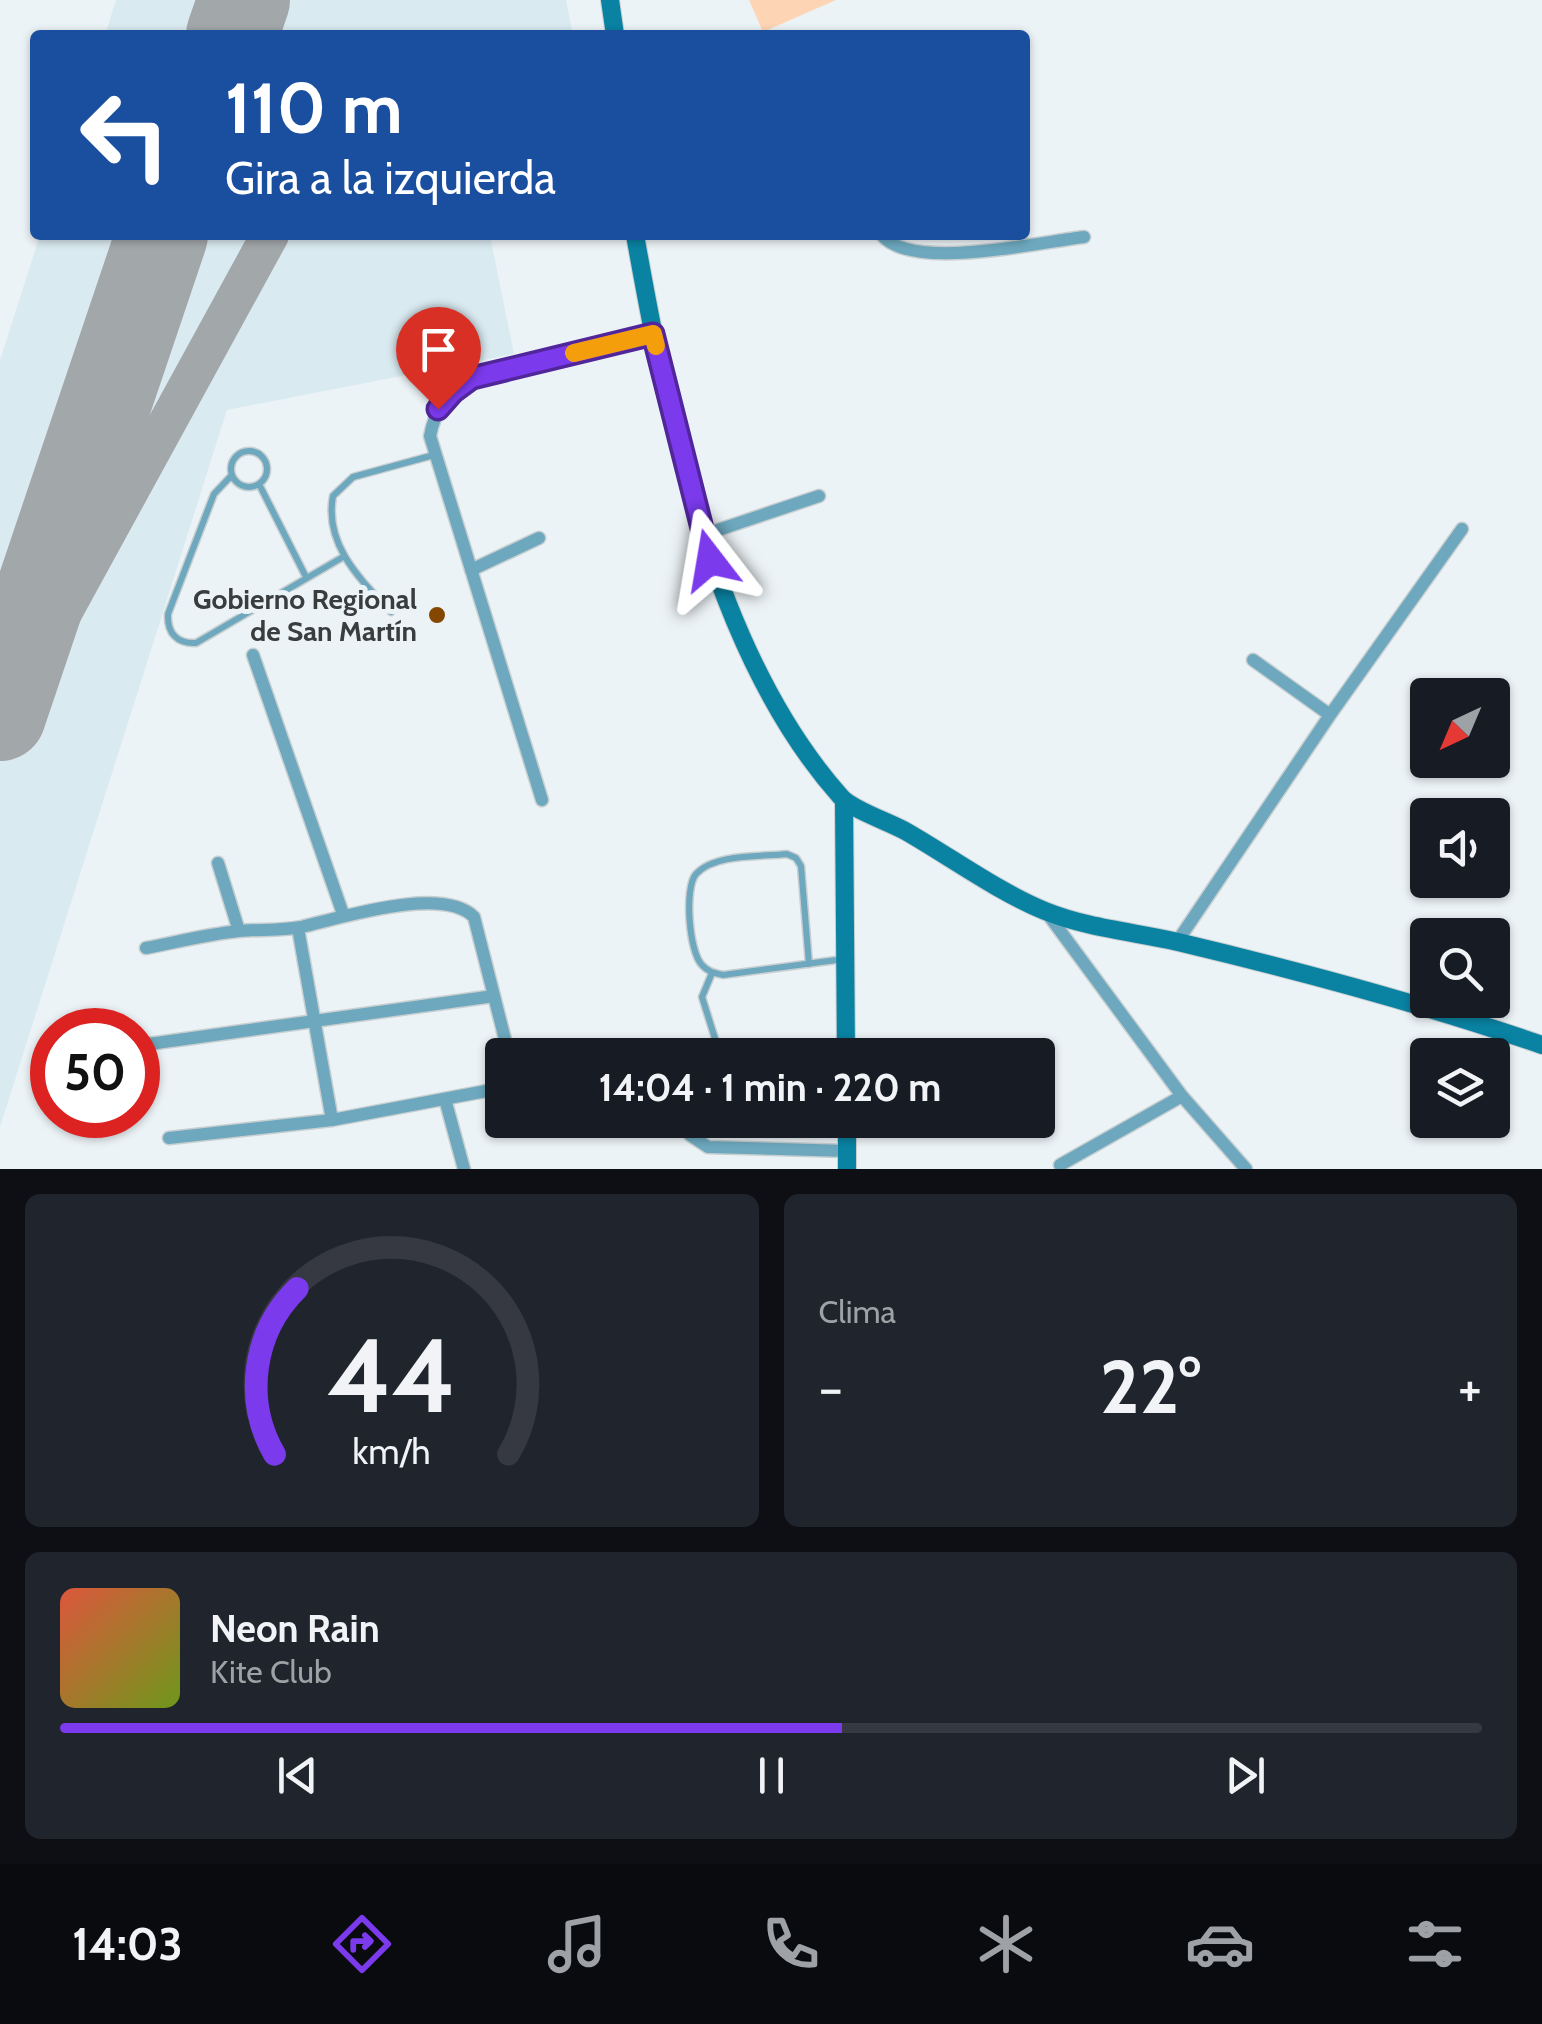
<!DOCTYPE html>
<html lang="es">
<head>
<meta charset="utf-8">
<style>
	body { margin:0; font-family:Cabin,sans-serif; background:#20242c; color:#f1f3f6; height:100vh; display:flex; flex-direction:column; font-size:38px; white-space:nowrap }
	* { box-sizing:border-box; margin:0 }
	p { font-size:32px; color:#9ea1a6 }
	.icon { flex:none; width:55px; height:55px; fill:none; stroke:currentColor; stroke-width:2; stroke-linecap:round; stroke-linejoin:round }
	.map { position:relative; height:1169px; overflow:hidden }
	.side { display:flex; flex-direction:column; gap:25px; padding:25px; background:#0d0f14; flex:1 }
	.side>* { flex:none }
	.top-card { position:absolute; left:30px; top:30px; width:1000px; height:210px; border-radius:10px; box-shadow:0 2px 8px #0004; background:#1a4fa0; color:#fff; overflow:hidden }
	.needle { width:65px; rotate:224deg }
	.tools { position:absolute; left:1410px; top:678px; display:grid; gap:20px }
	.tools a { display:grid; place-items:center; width:100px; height:100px; border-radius:10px; background:#171b24; box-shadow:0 2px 8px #0004; font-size:50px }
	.speed { position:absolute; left:30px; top:1008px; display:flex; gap:20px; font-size:50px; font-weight:700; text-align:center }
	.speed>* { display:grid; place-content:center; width:130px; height:130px; border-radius:50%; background:#171b24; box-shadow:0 2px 8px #0004; line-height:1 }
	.speed .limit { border:15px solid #d22; background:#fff; color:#111 }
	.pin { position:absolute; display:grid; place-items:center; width:85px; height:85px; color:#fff; margin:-102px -42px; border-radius:50% 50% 50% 0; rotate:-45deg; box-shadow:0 0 10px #0007 }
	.pin .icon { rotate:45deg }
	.me { position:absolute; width:110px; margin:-55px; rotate:346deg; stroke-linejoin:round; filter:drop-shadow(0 0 8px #0008) }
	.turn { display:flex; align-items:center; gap:35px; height:210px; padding:0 30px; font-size:45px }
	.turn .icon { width:130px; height:130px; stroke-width:2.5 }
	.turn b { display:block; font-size:70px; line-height:85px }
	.big { font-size:75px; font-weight:700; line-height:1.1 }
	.side .widget { flex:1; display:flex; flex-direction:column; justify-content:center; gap:15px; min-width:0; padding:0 35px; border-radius:15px; background:#20242c }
	.side .dial { align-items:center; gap:0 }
	.dial svg { height:260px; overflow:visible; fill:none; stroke:#363941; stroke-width:7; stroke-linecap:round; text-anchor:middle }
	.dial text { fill:#f1f3f6; stroke:none }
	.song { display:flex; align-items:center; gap:30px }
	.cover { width:120px; height:120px; border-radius:15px; background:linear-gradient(135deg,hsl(10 70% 55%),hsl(80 70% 35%)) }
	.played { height:10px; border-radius:5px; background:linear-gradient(90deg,#7c3aed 55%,#363941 55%) }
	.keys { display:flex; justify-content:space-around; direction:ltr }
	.heat { display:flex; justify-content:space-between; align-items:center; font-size:55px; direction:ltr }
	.side .tiles { flex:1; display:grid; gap:25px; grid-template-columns:1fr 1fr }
	.widget:last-child { grid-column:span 2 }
	.trip { position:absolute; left:485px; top:1038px; width:570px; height:100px; border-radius:10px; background:#171b24; box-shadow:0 2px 8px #0004; font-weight:700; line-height:100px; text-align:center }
	.tabs { display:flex; height:160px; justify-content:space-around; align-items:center; background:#090b0e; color:#9ea1a6 }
	.tabs .icon { width:70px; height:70px }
	.tabs .selected { color:#7c3aed }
	.tabs b { font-size:45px; color:#f1f3f6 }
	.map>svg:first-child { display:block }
	.built { fill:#daeaf1 }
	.green { fill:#fed5b4 }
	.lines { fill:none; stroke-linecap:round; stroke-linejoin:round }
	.taxiway { stroke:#a2a7aa; stroke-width:38 }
	.runway { stroke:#a2a7aa; stroke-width:92 }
	.lane-casing { stroke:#c8cfd1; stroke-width:9 }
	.street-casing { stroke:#c8cfd1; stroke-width:15 }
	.secondary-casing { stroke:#c8cfd1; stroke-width:20 }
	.lane { stroke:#6da8be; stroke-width:6 }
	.street { stroke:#6da8be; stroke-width:12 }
	.secondary { stroke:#0a83a3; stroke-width:18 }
	.route-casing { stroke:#51269a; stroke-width:25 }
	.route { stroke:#7c3aed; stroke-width:18 }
	.slow { stroke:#f59e0b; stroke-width:18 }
	.poi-dot { fill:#834700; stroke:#ecf3f6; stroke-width:4 }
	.labels { text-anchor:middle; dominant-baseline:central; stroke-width:10; stroke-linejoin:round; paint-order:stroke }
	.poi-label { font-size:28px; font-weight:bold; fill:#3a3d3e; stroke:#ecf3f6; text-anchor:end }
</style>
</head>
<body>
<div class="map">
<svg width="1542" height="1169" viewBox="0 0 1542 1169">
	<rect width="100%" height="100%" fill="#ecf3f6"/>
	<path class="built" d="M116 0H566L573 35H105Z
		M40 235H490L514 354 227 410 0 1127V360Z"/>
	<path class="green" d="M749 0H836L763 32Z"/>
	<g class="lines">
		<path class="taxiway" d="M0 728 270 235"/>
		<path class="runway" d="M232 35 244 0
			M0 715 162 235"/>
		<g class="lane-casing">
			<path id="lane" d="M231 469a18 18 0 1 1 36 0a18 18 0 1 1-36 0Z
				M231 476 214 494 168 614C167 633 177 644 196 643L343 557
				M259 484 306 577
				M391 612C360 579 324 545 333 496L353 477 434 455
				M809 964 801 866 796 858 787 854C762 857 715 853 696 874 684 888 689 952 702 965 708 972 715 973 723 975L844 959
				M712 973 702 997 718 1048"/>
		</g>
		<g class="street-casing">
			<path id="street" d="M882 235C911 272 1040 242 1084 237
				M703 535 819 496
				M471 570 539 538
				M253 655 343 914
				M1253 660 1330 715
				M542 800 430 436C435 408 449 394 472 378L653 334
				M218 863 239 931
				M1047 913 1182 1096 1246 1169
				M298 928 332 1120
				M1177 942 1330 715 1462 529
				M146 948C177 942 208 934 239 931 259 929 281 931 301 927 341 918 442 885 474 917L509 1055
				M149 1044 494 996
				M445 1099 464 1169
				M681 1120 690 1135 708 1147 847 1151
				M169 1138 332 1120 502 1088
				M1060 1165 1182 1096"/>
		</g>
		<g class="secondary-casing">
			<path id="secondary" d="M610 0 615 35
				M635 235C668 419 713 654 841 797 852 810 890 822 907 832 952 858 997 891 1045 911 1087 928 1134 932 1178 942 1300 971 1423 1004 1542 1045
				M844 801 846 1055
				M847 1120V1169"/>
		</g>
		<use href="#lane" class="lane"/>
		<use href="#street" class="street"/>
		<use href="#secondary" class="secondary"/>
	</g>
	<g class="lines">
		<g class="route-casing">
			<path id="route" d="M438 409 453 392 472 378 653 334 710 560"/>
		</g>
		<use href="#route" class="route"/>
		<path class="slow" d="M574 353 653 334 656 346"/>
	</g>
	<circle class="poi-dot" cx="437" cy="615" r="10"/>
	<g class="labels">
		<g class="poi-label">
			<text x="417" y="599">Gobierno Regional<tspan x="417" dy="32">de San Martín</tspan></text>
		</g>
	</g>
</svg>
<div class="tools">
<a><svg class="needle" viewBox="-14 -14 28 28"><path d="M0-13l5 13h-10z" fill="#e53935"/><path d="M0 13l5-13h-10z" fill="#9ea1a6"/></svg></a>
<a><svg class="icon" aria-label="sound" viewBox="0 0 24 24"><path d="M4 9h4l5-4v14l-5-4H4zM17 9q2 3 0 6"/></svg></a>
<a><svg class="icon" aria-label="search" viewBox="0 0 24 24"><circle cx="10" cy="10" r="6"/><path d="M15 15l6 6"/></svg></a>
<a><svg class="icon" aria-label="layers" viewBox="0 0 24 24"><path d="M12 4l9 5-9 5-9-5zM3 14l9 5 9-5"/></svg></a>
</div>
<div class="speed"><div class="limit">50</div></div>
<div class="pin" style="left:438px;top:409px;background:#d93025"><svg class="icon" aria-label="arrive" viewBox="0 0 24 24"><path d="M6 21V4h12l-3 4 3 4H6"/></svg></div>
<svg class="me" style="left:710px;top:560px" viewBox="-20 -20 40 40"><path d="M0-17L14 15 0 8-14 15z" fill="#7c3aed" stroke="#fff" stroke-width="4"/></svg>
<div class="trip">14:04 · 1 min · 220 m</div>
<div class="top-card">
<div class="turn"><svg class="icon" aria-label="left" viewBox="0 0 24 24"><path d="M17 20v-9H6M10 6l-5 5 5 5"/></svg><div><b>110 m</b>Gira a la izquierda</div></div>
</div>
</div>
<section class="side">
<div class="tiles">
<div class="widget dial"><svg viewBox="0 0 100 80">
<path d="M14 69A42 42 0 1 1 86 69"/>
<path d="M14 69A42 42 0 0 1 21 18" stroke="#7c3aed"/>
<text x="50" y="56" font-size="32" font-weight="700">44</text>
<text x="50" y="72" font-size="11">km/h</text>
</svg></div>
<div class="widget"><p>Clima</p>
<div class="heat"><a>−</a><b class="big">22°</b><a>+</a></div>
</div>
<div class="widget">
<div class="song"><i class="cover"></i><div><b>Neon Rain</b><p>Kite Club</p></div></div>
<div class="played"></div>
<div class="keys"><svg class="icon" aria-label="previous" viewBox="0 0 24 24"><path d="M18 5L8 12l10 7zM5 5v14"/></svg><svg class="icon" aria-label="pause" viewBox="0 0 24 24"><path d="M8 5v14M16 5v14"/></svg><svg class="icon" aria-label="next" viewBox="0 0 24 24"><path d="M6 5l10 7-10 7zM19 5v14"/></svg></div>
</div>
</div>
</section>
<nav class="tabs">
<b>14:03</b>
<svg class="icon selected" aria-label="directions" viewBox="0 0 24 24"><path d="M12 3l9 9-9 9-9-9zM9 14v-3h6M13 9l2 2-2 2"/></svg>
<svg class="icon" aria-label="music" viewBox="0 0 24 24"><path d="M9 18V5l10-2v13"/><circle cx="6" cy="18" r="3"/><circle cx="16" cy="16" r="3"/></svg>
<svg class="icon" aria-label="phone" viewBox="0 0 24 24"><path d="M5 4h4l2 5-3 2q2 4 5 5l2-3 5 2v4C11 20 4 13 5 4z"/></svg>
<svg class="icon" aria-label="climate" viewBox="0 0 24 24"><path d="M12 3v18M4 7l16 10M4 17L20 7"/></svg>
<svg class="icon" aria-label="car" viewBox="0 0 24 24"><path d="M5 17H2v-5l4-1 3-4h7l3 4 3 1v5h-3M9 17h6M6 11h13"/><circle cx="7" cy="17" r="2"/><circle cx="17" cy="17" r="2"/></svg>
<svg class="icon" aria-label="filters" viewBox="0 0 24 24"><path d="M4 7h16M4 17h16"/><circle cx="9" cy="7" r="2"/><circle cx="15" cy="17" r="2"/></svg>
</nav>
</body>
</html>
